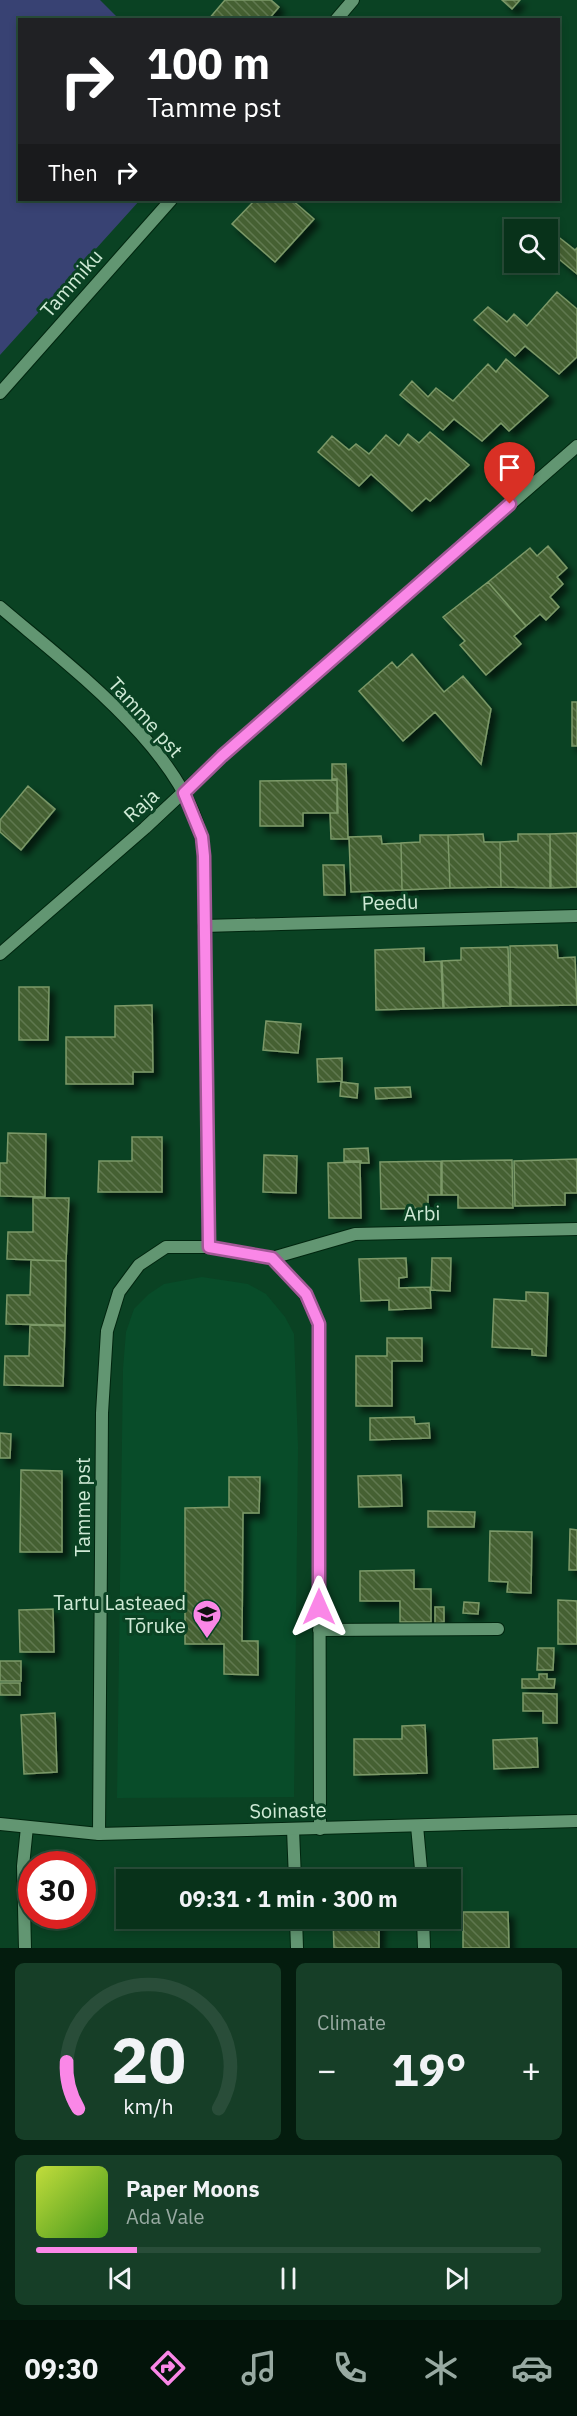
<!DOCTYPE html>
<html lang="en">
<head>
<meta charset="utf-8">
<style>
	body { margin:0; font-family:"IBM Plex Sans",sans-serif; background:#163e27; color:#f1f3f6; height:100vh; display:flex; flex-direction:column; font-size:22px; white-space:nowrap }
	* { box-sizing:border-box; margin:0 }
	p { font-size:20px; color:#98aaa2 }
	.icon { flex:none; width:33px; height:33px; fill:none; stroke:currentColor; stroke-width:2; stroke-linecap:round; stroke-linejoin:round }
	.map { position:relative; height:1948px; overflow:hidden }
	.details { display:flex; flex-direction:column; gap:15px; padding:15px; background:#041c0e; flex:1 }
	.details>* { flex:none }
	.guide { position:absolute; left:18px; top:18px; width:542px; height:183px; border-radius:0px; box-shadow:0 3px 9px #0003,0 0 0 2px #294d39; background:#202124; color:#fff; overflow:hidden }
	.tools { position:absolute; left:504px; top:219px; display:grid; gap:12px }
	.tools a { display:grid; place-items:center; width:54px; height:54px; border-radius:0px; background:#08321a; box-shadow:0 3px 9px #0003,0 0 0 2px #294d39; font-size:30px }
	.speed { position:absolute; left:18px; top:1851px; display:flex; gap:12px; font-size:30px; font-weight:700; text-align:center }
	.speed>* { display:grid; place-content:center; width:78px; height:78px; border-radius:50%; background:#08321a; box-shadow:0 3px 9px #0003,0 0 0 2px #294d39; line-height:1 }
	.speed .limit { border:9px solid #d22; background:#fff; color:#111 }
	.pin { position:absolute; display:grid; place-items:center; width:51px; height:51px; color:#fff; margin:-62px -26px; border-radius:50% 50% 50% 0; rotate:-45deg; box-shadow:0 0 6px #0007 }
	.pin .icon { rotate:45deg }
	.me { position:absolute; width:66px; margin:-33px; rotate:0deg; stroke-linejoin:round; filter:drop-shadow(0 0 4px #0008) }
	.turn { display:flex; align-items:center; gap:21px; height:126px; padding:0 30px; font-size:27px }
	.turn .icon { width:78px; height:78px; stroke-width:2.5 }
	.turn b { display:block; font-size:42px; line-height:51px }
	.then { display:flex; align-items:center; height:57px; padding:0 30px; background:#0003; gap:12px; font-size:22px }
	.big { font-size:45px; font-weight:800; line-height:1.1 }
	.details .card { flex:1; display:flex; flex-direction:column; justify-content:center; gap:9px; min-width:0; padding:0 21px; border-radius:9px; background:#163e27 }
	.details .dial { align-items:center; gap:0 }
	.dial svg { height:156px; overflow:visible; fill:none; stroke:#294d39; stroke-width:7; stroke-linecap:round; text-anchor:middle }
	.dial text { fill:#f1f3f6; stroke:none }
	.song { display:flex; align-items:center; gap:18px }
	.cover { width:72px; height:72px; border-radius:9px; background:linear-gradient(135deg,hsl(70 70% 55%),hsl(100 70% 35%)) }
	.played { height:6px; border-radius:3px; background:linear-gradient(90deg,#fa87e7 20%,#294d39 20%) }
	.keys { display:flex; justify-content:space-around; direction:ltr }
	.heat { display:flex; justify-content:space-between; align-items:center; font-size:33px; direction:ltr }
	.details .tiles { flex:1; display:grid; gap:15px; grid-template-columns:1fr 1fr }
	.card:last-child { grid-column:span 2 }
	.trip { position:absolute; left:116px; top:1869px; width:345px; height:60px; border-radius:0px; background:#08321a; box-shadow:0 3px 9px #0003,0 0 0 2px #294d39; font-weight:800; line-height:60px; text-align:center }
	.tab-bar { display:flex; height:96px; justify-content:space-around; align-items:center; background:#03140a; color:#98aaa2 }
	.tab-bar .icon { width:42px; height:42px }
	.tab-bar .current { color:#fa87e7 }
	.tab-bar b { font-size:27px; color:#f1f3f6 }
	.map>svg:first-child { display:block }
	.built { fill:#084c29 }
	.grass { fill:#384273 }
	.building { fill:url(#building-back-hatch); stroke:#7c9968; stroke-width:1.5; filter:url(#shadow) }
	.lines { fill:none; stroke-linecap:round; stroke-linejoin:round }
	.service-casing { stroke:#00260f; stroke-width:14 }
	.minor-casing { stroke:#00260f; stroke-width:14 }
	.tertiary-casing { stroke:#00260f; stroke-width:14 }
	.service { stroke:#629672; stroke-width:12 }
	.minor { stroke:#629672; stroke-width:12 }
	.tertiary { stroke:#629672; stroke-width:12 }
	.route-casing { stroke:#a25896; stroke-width:15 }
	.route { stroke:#fa87e7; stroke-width:10 }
	.labels { text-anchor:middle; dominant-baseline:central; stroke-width:6; stroke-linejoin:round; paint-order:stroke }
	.street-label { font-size:20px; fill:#cfead6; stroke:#0a4223 }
	.poi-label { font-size:20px; fill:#cfead6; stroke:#0a4223; text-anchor:end }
</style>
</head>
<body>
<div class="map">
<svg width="577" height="1948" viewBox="0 0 577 1948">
	<defs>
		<pattern id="building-back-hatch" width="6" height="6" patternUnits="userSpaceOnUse" patternTransform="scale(1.5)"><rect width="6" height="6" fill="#456132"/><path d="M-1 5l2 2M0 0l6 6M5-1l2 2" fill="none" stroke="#5f784f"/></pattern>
		<filter id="shadow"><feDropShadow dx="5.5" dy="5.5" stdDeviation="3" flood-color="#0009"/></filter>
	</defs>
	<rect width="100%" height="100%" fill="#0a4223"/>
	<path class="built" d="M202 1277 248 1284 266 1294 285 1317 294 1334 298 1447 294 1797 117 1798 123 1369 126 1332 134 1309 149 1294 164 1284Z"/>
	<path class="grass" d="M0 0H100L119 19 20 20V200H140L0 355Z"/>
	<path class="building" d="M225 0H271L279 7 268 20H208Z
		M502 0H520L512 9Z
		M255 200H292L314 219 275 262 232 224Z
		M556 235 575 250 577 248V274L548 250V245Z
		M557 292 577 309V357L559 374 525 346 515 356 474 320 488 307 507 322 514 314 527 326Z
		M506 359 548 396 509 431 501 423 482 441 454 419 443 430 400 395 412 381 428 397 436 388 453 401 488 364 496 372Z
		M430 432 469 465 430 501 426 498 412 511 371 474 359 486 318 452 332 436 349 450 356 444 369 454 386 435 399 446 408 434 419 443Z
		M548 546 567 568 557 577 563 584 550 597 559 607 546 620 540 614 526 626 488 582 530 548 537 556Z
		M488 582 526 626 514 636 521 644 486 675 460 645 465 641 443 617Z
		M412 654 444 692 463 676 491 709 481 764 435 712 403 741 359 691 392 662 397 668Z
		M572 702H577V746H572Z
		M332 764H346L348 839H331L330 813H338L337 779H332Z
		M337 780V813H303V826H260V781Z
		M28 786 55 809 21 850 0 832V820Z
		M577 833V887L551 888 550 834Z
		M483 834 484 842H500L501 887 450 888 448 835Z
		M518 834H550V888L501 887 500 842 518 841Z
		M420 835H448L450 888 402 890 401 843 420 842Z
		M381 836 382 844 401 843 402 890 351 892 349 837Z
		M323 865H344L345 895H324Z
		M557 945 558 958 575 957 577 1005 511 1006 510 946Z
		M508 947 510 1006 444 1008 442 961 461 960V948Z
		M424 948V962L441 961 443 1008 376 1010 375 950Z
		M19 987H49L48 1040H19Z
		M152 1005 153 1072H133V1084H66V1037H115V1006Z
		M266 1021 301 1024 298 1053 263 1050Z
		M342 1058V1081L318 1082 317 1059Z
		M341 1082 358 1084 357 1098 340 1096Z
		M410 1087 411 1097 376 1099 375 1088Z
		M8 1133 46 1134 45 1197 0 1196V1163H7Z
		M132 1137H162V1192H98L99 1161H132Z
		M368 1148 369 1163H361V1161H344V1149Z
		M264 1155 297 1156 296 1193 263 1192Z
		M577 1159V1193H565V1205L515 1206 514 1161Z
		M512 1160 513 1208H458V1195H442V1161Z
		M441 1161V1195H428V1208L381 1209 380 1162Z
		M360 1162 361 1218H329L328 1163Z
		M33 1198H69L66 1261 7 1259 8 1232H33Z
		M406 1258 407 1277 399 1278V1288L430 1287 431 1308 389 1310V1300L361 1301 359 1259Z
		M432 1258H451L450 1291 431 1290Z
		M31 1260 66 1261 65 1325 6 1324 7 1295H30Z
		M526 1292 548 1293 546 1356 532 1355V1349L492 1347 494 1299 526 1301Z
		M30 1325 65 1326 63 1386 4 1385 5 1356H29Z
		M387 1338H422V1361H392V1406H356V1356H387Z
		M414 1417 415 1424 429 1423 430 1438 370 1440V1418Z
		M0 1433 11 1434 10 1458H0Z
		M21 1470 62 1471V1552H20Z
		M401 1475 402 1506 359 1507 358 1476Z
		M229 1477H260L259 1513H243L242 1641H258V1675L224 1674V1644H185V1508L229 1507Z
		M428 1511 475 1512 474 1527H428Z
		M570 1529 577 1530V1570H569Z
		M490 1531 532 1532 531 1593 507 1592 508 1582 489 1581Z
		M414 1570V1589H431V1622H400V1601H360V1571Z
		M558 1600 577 1601V1644H558Z
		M464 1602 479 1603 478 1614 463 1613Z
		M435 1607H444V1622L435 1623Z
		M53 1609 54 1652H20L19 1610Z
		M538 1648H554L553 1670H537Z
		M0 1661H21V1681H0Z
		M539 1674H547V1679H555L554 1688H522V1679H539Z
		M0 1683H20V1695H0Z
		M523 1693 557 1694V1723H543V1711H523Z
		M55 1713 57 1772 24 1774 21 1715Z
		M425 1725 427 1773 354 1775V1739H402V1726Z
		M537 1738 538 1767 494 1769 493 1740Z
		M270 1873V1880H241L240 1874Z
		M463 1912H508L509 1948H463Z
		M333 1918H379V1948H334Z"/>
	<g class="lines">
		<g class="service-casing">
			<path id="service" d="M293 1829 295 1880
				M296 1918 297 1948"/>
		</g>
		<g class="minor-casing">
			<path id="minor" d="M336 20 353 0
				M0 393 171 200
				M0 607C69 666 198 760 204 856L209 1247
				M204 926 577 916
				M0 954 145 828 222 756 577 446
				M272 1258 355 1234 577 1229
				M319 1630 498 1629
				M417 1826 422 1880
				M99 1834 102 1413 107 1331 119 1292 139 1265 166 1247H209L228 1250 272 1258 305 1294 319 1324 320 1829
				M423 1918 424 1948
				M25 1948 23 1866 27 1827"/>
		</g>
		<g class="tertiary-casing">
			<path id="tertiary" d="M0 1824 99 1834 577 1821"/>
		</g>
		<use href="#service" class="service"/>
		<use href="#minor" class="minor"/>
		<use href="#tertiary" class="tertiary"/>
	</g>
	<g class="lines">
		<g class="route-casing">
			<path id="route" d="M319 1607V1324L306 1294 272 1258 209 1247 204 856 202 837 184 793 222 756 510 504"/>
		</g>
		<use href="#route" class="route"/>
	</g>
	<defs>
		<g id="school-pin" transform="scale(1.5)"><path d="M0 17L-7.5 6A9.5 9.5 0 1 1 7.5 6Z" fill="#fa87e7" stroke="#0a4223"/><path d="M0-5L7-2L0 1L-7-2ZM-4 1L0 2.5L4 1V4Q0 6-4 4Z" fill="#111"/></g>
	</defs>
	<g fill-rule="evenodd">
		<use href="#school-pin" x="207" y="1614"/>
	</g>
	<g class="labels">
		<g class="street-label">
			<text transform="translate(71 283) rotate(-49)">Tammiku</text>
			<text transform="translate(146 717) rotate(48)">Tamme pst</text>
			<text transform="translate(141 805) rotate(-42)">Raja</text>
			<text transform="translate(390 902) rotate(-2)">Peedu</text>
			<text transform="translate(422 1213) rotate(-1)">Arbi</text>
			<text transform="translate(82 1507) rotate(-90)">Tamme pst</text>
			<text transform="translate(288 1810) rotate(-1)">Soinaste</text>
		</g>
		<g class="poi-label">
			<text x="186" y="1602">Tartu Lasteaed<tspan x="186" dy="23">Tõruke</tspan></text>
		</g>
	</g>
</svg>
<div class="tools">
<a><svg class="icon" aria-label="search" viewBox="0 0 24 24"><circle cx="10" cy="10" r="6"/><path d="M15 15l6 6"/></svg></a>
</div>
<div class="speed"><div class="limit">30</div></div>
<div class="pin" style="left:510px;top:504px;background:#d93025"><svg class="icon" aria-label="arrive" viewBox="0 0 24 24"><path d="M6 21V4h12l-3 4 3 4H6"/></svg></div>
<svg class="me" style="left:319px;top:1607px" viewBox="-20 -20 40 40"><path d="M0-17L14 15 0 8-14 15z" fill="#fa87e7" stroke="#fff" stroke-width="4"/></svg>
<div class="trip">09:31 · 1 min · 300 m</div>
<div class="guide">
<div class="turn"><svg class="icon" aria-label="right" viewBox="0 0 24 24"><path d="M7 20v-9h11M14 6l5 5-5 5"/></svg><div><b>100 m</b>Tamme pst</div></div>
<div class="then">Then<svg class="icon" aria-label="right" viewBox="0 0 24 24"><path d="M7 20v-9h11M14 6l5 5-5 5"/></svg></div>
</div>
</div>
<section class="details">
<div class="tiles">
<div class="card dial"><svg viewBox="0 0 100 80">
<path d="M14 69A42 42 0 1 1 86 69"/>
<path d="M14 69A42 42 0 0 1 8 45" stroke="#fa87e7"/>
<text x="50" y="56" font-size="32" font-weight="700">20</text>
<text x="50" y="72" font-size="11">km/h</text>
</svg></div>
<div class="card"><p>Climate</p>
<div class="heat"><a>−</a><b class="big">19°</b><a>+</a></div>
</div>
<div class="card">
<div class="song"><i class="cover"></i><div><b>Paper Moons</b><p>Ada Vale</p></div></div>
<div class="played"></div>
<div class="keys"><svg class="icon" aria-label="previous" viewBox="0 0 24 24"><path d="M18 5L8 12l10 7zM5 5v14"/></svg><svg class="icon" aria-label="pause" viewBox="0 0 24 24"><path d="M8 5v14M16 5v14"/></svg><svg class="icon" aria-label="next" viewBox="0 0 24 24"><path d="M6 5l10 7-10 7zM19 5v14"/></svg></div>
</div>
</div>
</section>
<nav class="tab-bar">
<b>09:30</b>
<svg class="icon current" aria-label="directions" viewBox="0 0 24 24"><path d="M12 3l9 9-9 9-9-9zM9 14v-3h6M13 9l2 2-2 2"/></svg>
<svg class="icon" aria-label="music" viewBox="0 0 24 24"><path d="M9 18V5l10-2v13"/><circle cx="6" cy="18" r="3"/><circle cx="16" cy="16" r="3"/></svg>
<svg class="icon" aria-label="phone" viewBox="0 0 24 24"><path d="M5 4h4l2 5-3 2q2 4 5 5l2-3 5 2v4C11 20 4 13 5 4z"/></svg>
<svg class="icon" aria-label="climate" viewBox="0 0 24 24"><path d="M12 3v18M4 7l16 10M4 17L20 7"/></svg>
<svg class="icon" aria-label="car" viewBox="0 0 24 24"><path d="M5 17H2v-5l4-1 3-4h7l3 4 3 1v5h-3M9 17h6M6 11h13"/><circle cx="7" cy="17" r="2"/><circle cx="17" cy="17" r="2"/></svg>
</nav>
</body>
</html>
